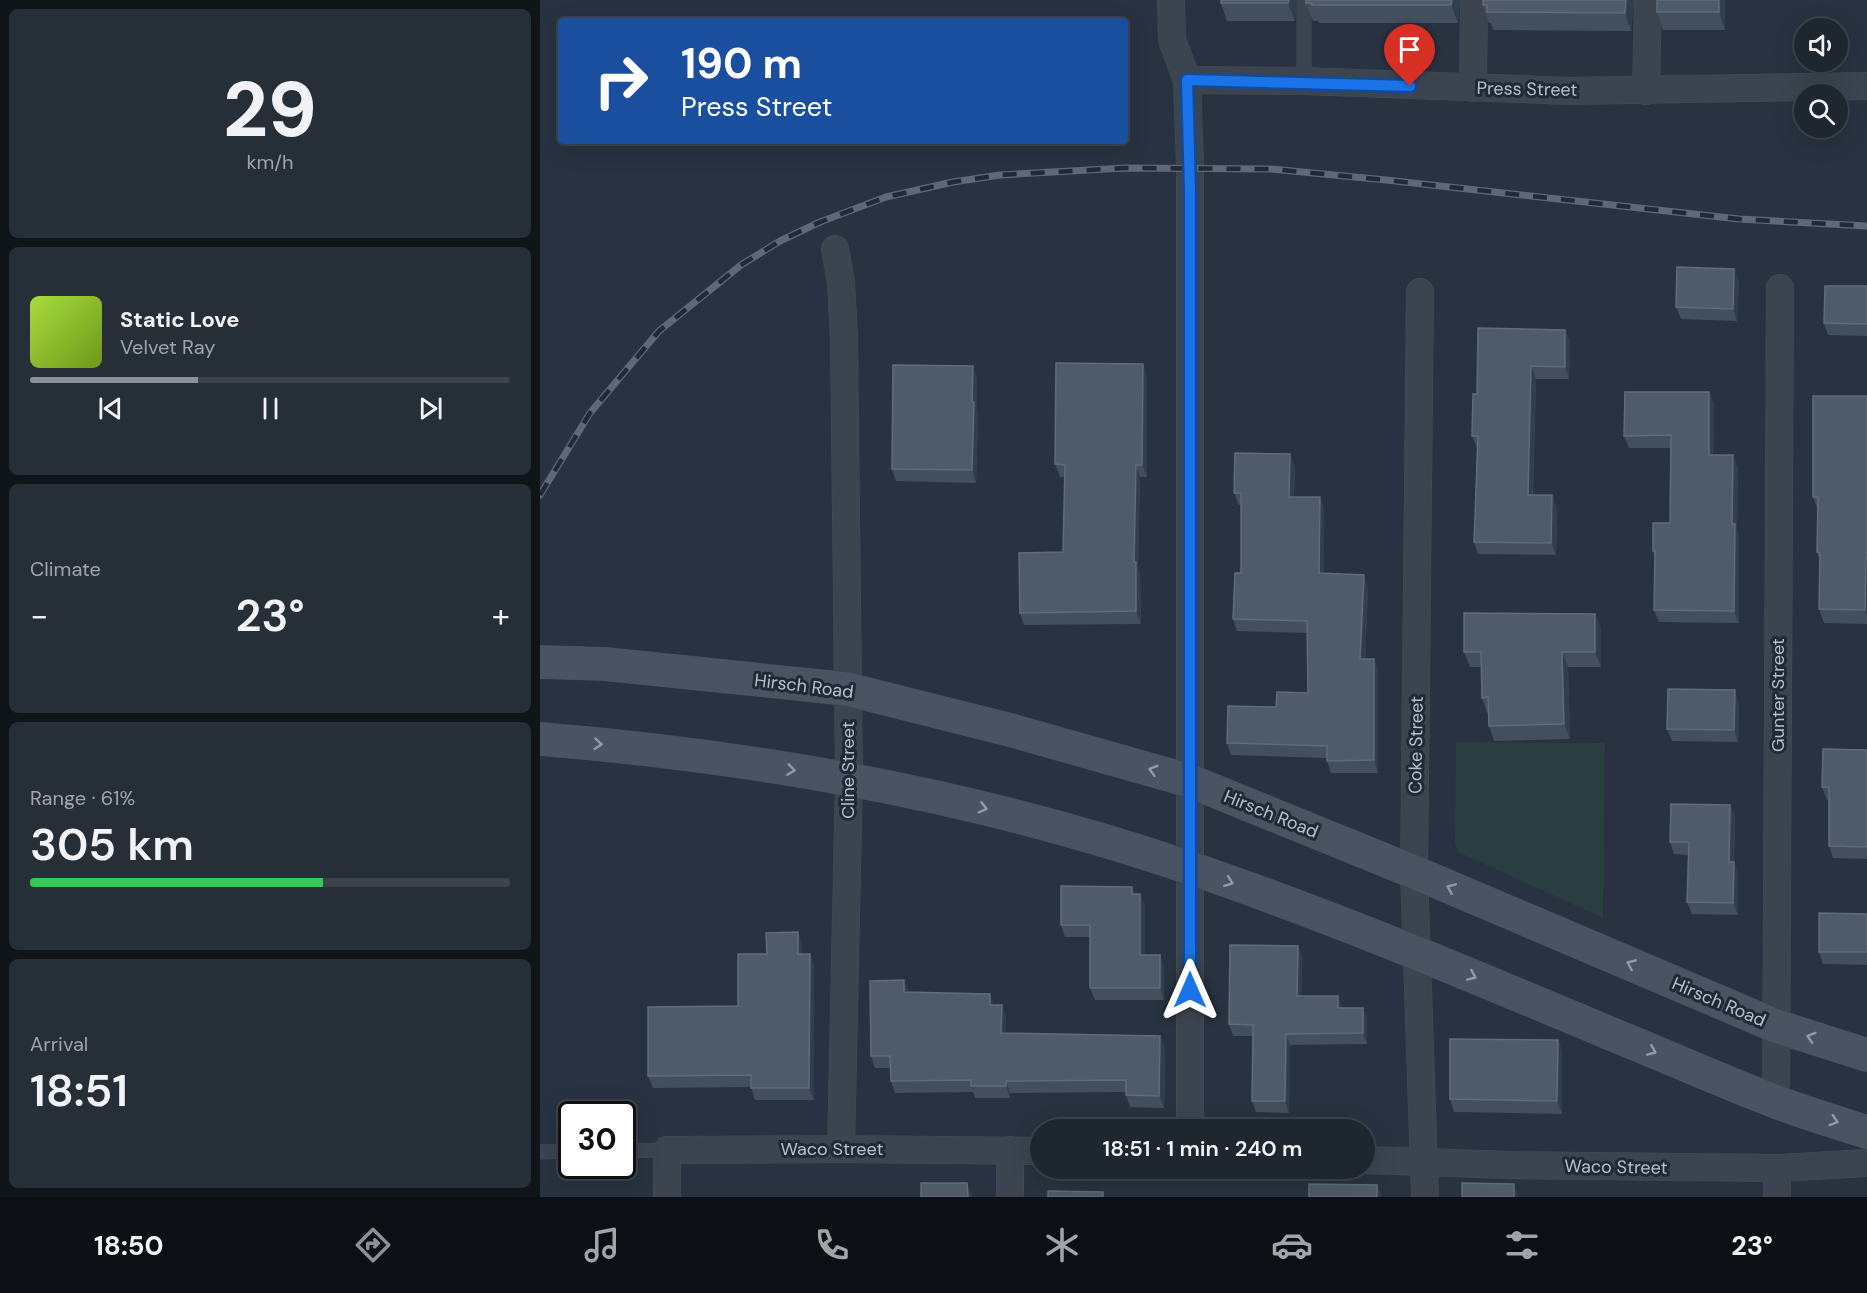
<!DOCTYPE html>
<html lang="en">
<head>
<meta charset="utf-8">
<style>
	body { margin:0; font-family:"DM Sans",sans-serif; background:#262e38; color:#f1f3f6; height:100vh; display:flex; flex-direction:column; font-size:22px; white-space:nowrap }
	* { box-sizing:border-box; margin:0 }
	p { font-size:20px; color:#a1a5ab }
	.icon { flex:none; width:33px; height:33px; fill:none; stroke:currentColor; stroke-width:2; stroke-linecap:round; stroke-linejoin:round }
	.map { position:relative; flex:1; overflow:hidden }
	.details { display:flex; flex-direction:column; gap:9px; padding:9px; background:#10151a; width:540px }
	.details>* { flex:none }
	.top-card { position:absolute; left:18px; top:18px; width:570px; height:126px; border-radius:6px; box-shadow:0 6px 24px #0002,0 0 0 2px #3c434c; background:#1a4fa0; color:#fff; overflow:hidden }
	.tools { position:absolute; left:1254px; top:18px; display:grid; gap:12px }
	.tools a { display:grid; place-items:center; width:54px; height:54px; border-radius:50%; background:#1e2630; box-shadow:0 6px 24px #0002,0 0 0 2px #3c434c; font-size:30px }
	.speed { position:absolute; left:18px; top:1101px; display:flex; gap:12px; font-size:30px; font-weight:700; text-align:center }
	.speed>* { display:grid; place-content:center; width:78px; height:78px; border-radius:50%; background:#1e2630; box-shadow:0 6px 24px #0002,0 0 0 2px #3c434c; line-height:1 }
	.speed .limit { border:3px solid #111; border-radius:9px; background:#fff; color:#111 }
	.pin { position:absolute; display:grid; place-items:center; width:51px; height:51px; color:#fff; margin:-62px -26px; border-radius:50% 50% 50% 0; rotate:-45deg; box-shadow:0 0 6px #0007 }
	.pin .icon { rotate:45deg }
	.me { position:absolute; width:66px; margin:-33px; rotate:0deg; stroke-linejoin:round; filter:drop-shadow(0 0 4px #0008) }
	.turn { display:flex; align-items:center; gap:21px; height:126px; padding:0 24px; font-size:27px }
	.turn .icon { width:78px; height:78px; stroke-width:2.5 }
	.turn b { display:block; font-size:42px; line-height:51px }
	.big { font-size:45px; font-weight:600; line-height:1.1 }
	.details .tile { flex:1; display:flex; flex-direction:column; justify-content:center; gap:9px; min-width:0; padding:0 21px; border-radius:9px; background:#262e38 }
	.details .dial { align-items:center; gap:0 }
	.dial b { font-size:78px; line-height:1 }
	.song { display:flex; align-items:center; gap:18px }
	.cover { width:72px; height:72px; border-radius:9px; background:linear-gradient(135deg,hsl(80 70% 55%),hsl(80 70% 35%)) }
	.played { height:6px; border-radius:3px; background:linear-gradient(90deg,#8c9099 35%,#3c434c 35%) }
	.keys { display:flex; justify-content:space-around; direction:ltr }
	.heat { display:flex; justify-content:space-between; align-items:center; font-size:33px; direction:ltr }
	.charge { height:9px; border-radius:4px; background:linear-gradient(90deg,#34c759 61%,#3c434c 0) }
	.trip { position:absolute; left:490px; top:1119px; width:345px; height:60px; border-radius:30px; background:#1e2630; box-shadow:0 6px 24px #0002,0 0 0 2px #3c434c; font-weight:600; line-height:60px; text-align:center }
	.menu { display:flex; height:96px; justify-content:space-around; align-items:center; background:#0c0f13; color:#a1a5ab }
	.menu .icon { width:42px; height:42px }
	.menu .selected { color:#8c9099 }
	.menu b { font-size:27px; color:#f1f3f6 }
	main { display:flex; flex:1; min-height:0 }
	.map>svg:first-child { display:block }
	.green { fill:#2a3e41 }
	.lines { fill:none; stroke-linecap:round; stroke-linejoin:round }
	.service-casing { stroke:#464d5a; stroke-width:15 }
	.minor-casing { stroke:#464d5a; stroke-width:28 }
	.secondary-casing { stroke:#464d5a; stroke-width:34 }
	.service { stroke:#3c4450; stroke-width:14 }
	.minor { stroke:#3c4450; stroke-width:27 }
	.secondary { stroke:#4b5363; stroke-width:33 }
	.rail-casing { stroke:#5f6877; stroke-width:7 }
	.rail { stroke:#212936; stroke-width:4.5; stroke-dasharray:14; stroke-linecap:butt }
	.wall { fill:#444f5e }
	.shaded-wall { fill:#333e4d }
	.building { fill:#505b6a; stroke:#616b79; stroke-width:1.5 }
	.oneway { stroke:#929aa6 }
	.route-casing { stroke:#114b97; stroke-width:15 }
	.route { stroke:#1a73e8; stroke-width:10 }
	.labels { text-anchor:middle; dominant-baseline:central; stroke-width:6; stroke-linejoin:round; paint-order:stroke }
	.street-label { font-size:18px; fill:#b9c0ca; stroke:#212936 }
</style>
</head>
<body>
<main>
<section class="details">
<div class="tile dial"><b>29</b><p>km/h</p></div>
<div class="tile">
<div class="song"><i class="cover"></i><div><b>Static Love</b><p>Velvet Ray</p></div></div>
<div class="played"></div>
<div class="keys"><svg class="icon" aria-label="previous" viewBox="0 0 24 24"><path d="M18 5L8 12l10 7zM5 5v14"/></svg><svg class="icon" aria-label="pause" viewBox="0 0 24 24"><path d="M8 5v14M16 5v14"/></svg><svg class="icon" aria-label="next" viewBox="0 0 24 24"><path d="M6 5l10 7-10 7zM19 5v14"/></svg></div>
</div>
<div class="tile"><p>Climate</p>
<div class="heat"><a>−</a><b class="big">23°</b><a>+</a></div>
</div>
<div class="tile"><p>Range · 61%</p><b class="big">305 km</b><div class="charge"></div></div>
<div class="tile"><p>Arrival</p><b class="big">18:51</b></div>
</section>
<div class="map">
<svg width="1327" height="1197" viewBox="0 0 1327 1197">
	<rect width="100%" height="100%" fill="#283240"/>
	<path class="green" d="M916 742 1065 743 1063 918 918 852 915 843Z"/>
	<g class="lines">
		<g class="service-casing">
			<path id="service" d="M764 81V0
				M82 1151 127 1150
				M0 1152 32 1151"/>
		</g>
		<g class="minor-casing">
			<path id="minor" d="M631 0 632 40 647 80 650 167V1130
				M647 80 764 81 1030 91 1327 86
				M933 88 934 0
				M1106 91 1108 0
				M295 249 301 282 304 338 309 778 301 1149
				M880 292 874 872 885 1197
				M1236 1102 1240 288
				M825 1160 971 1165 1237 1168 1327 1163
				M1237 1168V1197
				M127 1197V1150L301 1149 501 1151
				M470 1197V1150"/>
		</g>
		<g class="secondary-casing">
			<path id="secondary" d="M0 662 65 664 307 689 474 731 650 781 874 872 1236 1026 1327 1055
				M0 739C221 757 440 796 650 868 798 918 942 980 1086 1040 1135 1060 1184 1082 1234 1101 1264 1113 1296 1122 1327 1132"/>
		</g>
		<use href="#service" class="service"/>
		<use href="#minor" class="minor"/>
		<use href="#secondary" class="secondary"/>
		<g class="rail-casing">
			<path id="rail" d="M0 495 50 413 119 331 201 265 240 241 280 222 346 197 413 182 460 175 585 168 731 169 846 180 1199 219 1327 226"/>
		</g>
		<use href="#rail" class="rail"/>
	</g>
	<path class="wall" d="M756 0 755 21H687L681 3Z
		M920 0 918 23H779L778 21H773L766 3Z
		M1094 0 1091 31 953 30 951 23H949L943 5Z
		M1117 0H1185V30H1123L1117 12Z
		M1199 281 1197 321 1141 319 1136 307Z
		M1327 286V336L1288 335 1284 323Z
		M1025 330 1030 342 1029 379H996L993 495 1017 507 1016 555 938 554 934 542 937 448 932 436 937 394Z
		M433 366 437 378V410L438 415 436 483 356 481 352 469Z
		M607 376V477H600L598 568 600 574 601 624 484 625 480 613 523 552 525 477H520L515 464Z
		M1169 392 1174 404 1173 455 1198 468 1197 529 1199 536V623L1119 622 1114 610 1115 558 1113 551 1130 523 1131 448H1089L1084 436Z
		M1327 396V624L1284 623 1279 609 1280 562 1277 552V508L1273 497Z
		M755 466 754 497H780L784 509V573L828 587 825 659H834L838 671V773H791L787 761V758L691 755 687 743 736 707 768 693 767 633 697 631 693 619 701 573V505H699L694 493Z
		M1055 614 1061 629V667H1028L1030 739 954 741 949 726 948 713H947L942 698 941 667H930L924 652Z
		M1199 703 1198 742 1132 741 1127 729Z
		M1327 750V859L1293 858 1289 846V800H1287L1282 787Z
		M1190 805 1195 817 1194 862 1198 874V915L1152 914 1147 902 1148 855 1134 854 1130 842Z
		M592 887 594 894 605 906V955H620L624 968V1000H555L550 988V937H525L521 925Z
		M1327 914V965L1283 964 1279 952Z
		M262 944V954H270L274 966V1100H215L211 1087 113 1088 108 1076 198 1006 227 954Z
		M758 946 762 957 761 996 802 1008H823L827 1019V1044L750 1045 749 1113 716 1112 712 1101 713 1036H693L689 1024Z
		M369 992 454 1005H462L466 1017V1033L620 1036 625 1048 624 1108 590 1107 586 1095V1092L470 1093V1098H435L433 1092 355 1093 351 1081 350 1068H335L331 1056Z
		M1018 1040 1022 1052V1114L914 1112 910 1099Z"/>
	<path class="shaded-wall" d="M749 0H756L755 21 748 3Z
		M912 0H920L918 23 911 5Z
		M1086 0H1094L1091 31 1085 13Z
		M1179 0H1185V30L1179 12Z
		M1194 269 1199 281 1197 321 1193 309Z
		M1025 330 1030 342 1029 379 1025 367Z
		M603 364 607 376V477L602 465Z
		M433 366 437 378V410L438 415 436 483 432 470Z
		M991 366 996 379 992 507 988 495Z
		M1169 392 1174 404 1173 467 1169 455Z
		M750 454 755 466 754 509 749 497Z
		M1193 455 1198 468 1197 529 1199 536V623L1194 611 1192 524Z
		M596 465 600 477 598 568 600 574 601 624 596 611 594 562Z
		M1012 495 1017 507 1016 555 1011 543Z
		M780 497 784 509V585L779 573Z
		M1326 553 1327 556V616L1325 610Z
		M824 575 828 587 825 671 820 659Z
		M1055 614 1061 629V667L1055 652Z
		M1022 652 1028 667 1030 739 1024 724Z
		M834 659 838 671V773L834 760Z
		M1195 690 1199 703 1198 742 1194 730Z
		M1190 805 1195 817 1194 874 1189 862Z
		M1194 862 1198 874V915L1193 903Z
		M600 894 605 906V968L600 955Z
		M258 932 262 944V966L258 954Z
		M758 946 762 957 761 1008 757 996Z
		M270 954 274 966V1100L269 1088Z
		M620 955 624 968V1000L620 988Z
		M364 980 369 992H364Z
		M450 994 454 1005H450Z
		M798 996 802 1007 798 1008Z
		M462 1005 466 1017V1045L461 1033Z
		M823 1008 827 1019V1044L823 1033Z
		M746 1034 750 1045 749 1113 745 1101Z
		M620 1036 625 1048 624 1108 619 1096Z
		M1018 1040 1022 1052V1114L1017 1101Z
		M466 1081 470 1093V1098L466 1086Z
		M427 1183 432 1195V1197H428Z
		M974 1184 979 1197H974Z
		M837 1185 842 1197H837Z"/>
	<path class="building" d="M681 0H749L748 3H681Z
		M766 0H912L911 5H772V3H766Z
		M943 0H1086L1085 13 947 12V5H943Z
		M1117 0H1179V12H1117Z
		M1137 267 1194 269 1193 309 1136 307Z
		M1285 286H1327V324L1284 323Z
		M938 328 1025 330V367L991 366 988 495H1012L1011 543 934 542 938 436H932L933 394H937Z
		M516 363 603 364 602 465H596L594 562H596V611L480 613 479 553 523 552 525 465 515 464Z
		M353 365 433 366 432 402H434L432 470 352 469Z
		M1085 392H1169V455H1193L1192 524H1195L1194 611 1114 610 1115 551H1113V523H1130L1131 435 1084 436Z
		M1273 396H1327V553H1326L1325 610 1279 609 1280 553 1277 552 1278 497H1273Z
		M695 453 750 454 749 497H780L779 573 824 575 820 659H834V760L787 761V746L687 743 688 706 736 707 737 692 768 693 767 621 693 619 695 573H701V493H694Z
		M924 613 1055 614V652H1022L1024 724 949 726 948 697 942 698 941 652H924Z
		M1128 689 1195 690 1194 730 1127 729Z
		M1283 749 1327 750V847L1289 846V787H1282Z
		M1131 804 1190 805 1189 862H1194L1193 903 1147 902 1149 842H1130Z
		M521 886 592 887V894H600V955H620V988H550V925H521Z
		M1279 913 1327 914V952H1279Z
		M258 932V954H270L269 1088H211V1075L108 1076V1007L198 1006V954H227L226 933Z
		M690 945 758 946 757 996H798V1008H823V1033L746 1034 745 1101H712L713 1025 689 1024Z
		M364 980V992L450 994V1005H462L461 1033 620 1036 619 1096 586 1095V1080L466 1081V1086H431V1080L351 1081 350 1056H331L330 981Z
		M910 1039 1018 1040 1017 1101 910 1099Z
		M381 1183H427L428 1197H381Z
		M922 1183 974 1184V1197H922Z
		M769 1184 837 1185V1197H769Z
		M508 1191 563 1192V1197H508Z"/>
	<defs><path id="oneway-chevron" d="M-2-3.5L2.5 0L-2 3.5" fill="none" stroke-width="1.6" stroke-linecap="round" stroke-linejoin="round" transform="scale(1.5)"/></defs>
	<g class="oneway">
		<use href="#oneway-chevron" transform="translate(58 744) rotate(5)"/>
		<use href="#oneway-chevron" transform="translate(251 770) rotate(8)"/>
		<use href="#oneway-chevron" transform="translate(613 770) rotate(-164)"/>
		<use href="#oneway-chevron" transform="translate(443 808) rotate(14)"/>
		<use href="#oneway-chevron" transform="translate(689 882) rotate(21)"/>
		<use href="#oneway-chevron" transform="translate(911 888) rotate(-157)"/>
		<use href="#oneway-chevron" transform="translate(1091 964) rotate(-157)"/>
		<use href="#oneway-chevron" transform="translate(932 976) rotate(23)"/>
		<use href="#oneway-chevron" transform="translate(1271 1037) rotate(-162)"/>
		<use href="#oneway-chevron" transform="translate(1112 1051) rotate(23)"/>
		<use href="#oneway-chevron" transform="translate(1294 1121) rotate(18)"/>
	</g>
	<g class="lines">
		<g class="route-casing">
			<path id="route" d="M650 990V190L647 80 870 86"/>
		</g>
		<use href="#route" class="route"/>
	</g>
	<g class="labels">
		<g class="street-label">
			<text transform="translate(987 89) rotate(1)">Press Street</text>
			<text transform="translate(264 686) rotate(7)">Hirsch Road</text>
			<text transform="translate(1238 695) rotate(-90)">Gunter Street</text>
			<text transform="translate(876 745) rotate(-89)">Coke Street</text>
			<text transform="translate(308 770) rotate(-90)">Cline Street</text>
			<text transform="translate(731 814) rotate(22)">Hirsch Road</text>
			<text transform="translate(1179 1002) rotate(23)">Hirsch Road</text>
			<text x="292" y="1149">Waco Street</text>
			<text transform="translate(1076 1167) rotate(1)">Waco Street</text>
		</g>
	</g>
</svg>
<div class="tools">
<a><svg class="icon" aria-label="sound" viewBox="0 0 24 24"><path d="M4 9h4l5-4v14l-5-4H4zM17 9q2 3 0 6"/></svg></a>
<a><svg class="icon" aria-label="search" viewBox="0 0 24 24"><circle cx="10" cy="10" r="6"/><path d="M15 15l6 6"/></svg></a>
</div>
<div class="speed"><div class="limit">30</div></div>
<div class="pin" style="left:870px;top:86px;background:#d93025"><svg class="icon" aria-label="arrive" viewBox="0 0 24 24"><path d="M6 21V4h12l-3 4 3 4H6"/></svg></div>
<svg class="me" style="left:650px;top:990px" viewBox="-20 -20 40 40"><path d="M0-17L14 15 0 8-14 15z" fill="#1a73e8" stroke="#fff" stroke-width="4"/></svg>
<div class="trip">18:51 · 1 min · 240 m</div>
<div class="top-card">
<div class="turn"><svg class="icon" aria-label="right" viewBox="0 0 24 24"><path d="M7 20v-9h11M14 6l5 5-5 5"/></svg><div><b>190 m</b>Press Street</div></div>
</div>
</div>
</main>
<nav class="menu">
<b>18:50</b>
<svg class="icon selected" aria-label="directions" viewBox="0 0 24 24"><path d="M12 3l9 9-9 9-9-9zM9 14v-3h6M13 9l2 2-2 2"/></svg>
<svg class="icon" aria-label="music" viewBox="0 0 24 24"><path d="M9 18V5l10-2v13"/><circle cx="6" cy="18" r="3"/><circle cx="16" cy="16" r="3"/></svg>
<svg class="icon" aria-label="phone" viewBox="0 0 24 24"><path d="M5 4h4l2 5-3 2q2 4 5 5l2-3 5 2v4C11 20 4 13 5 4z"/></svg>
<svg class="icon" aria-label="climate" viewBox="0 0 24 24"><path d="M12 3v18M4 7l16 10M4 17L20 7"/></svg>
<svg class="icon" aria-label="car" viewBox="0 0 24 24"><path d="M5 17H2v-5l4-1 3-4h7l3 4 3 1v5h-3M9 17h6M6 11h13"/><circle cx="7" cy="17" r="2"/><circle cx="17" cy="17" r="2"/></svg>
<svg class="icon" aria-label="filters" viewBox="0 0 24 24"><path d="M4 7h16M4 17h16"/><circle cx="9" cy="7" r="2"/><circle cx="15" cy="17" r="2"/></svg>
<b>23°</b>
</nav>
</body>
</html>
